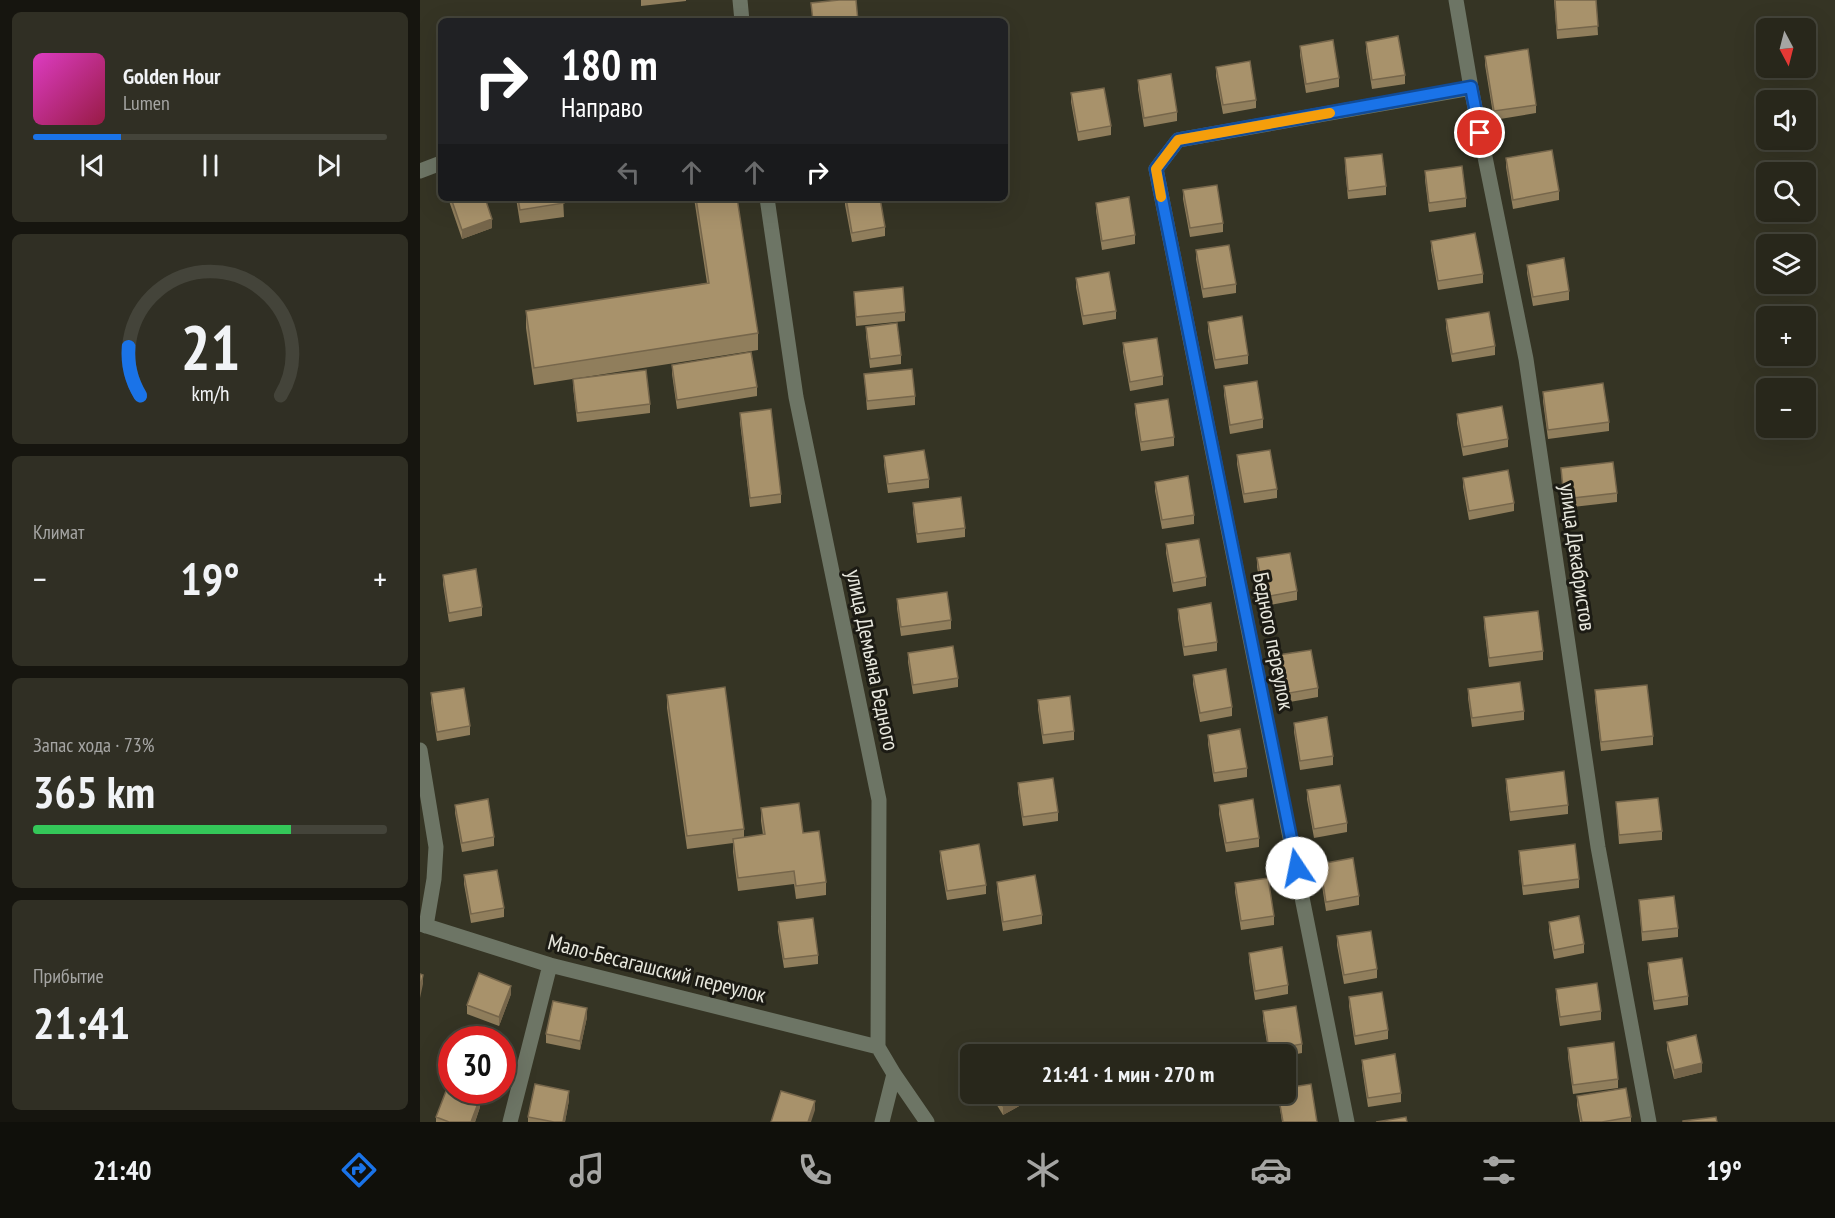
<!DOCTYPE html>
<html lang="ru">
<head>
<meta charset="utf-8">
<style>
	body { margin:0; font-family:"PT Sans Narrow",sans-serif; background:#302f24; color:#f1f3f6; height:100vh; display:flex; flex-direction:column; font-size:22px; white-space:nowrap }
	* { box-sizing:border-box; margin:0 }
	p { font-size:20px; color:#a5a5a3 }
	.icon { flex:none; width:33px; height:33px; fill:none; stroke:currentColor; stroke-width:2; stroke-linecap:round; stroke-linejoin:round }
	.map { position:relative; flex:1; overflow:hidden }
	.panel { display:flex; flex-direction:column; gap:12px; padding:12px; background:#16150f; width:420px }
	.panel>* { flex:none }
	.guide { position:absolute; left:18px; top:18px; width:570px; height:183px; border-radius:9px; box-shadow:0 6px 24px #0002,0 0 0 2px #44443a; background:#202124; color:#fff; overflow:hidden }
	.needle { width:39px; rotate:173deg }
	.tools { position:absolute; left:1336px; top:18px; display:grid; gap:12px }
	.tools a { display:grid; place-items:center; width:60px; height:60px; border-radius:9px; background:#28271b; box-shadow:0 6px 24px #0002,0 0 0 2px #44443a; font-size:30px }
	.speed { position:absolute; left:18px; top:1026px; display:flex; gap:12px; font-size:30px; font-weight:700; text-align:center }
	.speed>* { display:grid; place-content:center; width:78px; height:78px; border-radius:50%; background:#28271b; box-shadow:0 6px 24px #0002,0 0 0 2px #44443a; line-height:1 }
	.speed .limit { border:9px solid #d22; background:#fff; color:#111 }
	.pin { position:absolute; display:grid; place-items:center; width:51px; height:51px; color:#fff; margin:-26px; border:3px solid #fff; border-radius:50%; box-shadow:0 2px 6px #0007 }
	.me { position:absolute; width:66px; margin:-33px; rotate:349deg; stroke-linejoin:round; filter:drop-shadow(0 0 4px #0008) }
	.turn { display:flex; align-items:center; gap:21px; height:126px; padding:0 24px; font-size:27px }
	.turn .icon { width:78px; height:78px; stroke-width:2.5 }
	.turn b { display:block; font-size:42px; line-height:51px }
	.lanes { display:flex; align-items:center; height:57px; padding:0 24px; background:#0003; justify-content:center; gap:30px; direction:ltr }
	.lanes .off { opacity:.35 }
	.big { font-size:45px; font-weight:600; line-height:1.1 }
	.panel .widget { flex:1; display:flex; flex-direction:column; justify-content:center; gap:9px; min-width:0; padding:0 21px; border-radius:9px; background:#302f24 }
	.panel .dial { align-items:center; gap:0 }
	.dial svg { height:156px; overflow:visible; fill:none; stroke:#44443a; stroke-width:7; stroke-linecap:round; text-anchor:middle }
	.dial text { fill:#f1f3f6; stroke:none }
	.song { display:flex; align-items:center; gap:18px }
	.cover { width:72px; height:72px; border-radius:9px; background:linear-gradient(135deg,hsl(310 70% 55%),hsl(340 70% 35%)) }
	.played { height:6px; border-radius:3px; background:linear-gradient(90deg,#1a73e8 25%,#44443a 25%) }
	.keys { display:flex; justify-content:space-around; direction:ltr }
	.heat { display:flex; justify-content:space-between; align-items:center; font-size:33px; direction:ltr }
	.charge { height:9px; border-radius:4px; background:linear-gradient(90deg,#34c759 73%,#44443a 0) }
	.trip { position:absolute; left:540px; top:1044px; width:336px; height:60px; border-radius:9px; background:#28271b; box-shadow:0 6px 24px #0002,0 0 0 2px #44443a; font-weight:600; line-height:60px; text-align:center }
	.menu { display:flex; height:96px; justify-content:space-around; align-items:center; background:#10100b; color:#a5a5a3 }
	.menu .icon { width:42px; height:42px }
	.menu .on { color:#1a73e8 }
	.menu b { font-size:27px; color:#f1f3f6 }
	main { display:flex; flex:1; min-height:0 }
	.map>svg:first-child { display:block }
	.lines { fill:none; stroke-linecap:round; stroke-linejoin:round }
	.minor { stroke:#6d7565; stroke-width:15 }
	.wall { fill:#907e5c }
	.shaded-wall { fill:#76664b }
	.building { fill:#a8926b; stroke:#76664b; stroke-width:1.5 }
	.route-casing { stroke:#114b97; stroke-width:15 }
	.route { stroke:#1a73e8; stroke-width:10 }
	.slow { stroke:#f59e0b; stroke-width:10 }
	.labels { text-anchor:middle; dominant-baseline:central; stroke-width:6; stroke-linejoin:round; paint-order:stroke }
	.street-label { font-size:22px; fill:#e8e8de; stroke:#1c1b14 }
</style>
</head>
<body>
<main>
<section class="panel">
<div class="widget">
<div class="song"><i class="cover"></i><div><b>Golden Hour</b><p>Lumen</p></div></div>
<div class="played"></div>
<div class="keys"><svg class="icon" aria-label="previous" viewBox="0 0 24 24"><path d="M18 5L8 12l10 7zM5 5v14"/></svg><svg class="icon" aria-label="pause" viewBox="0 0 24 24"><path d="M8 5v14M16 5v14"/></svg><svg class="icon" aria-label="next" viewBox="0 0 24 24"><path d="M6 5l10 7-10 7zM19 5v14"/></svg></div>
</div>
<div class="widget dial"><svg viewBox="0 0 100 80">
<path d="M14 69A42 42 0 1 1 86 69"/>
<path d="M14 69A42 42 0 0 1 8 44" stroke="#1a73e8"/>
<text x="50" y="56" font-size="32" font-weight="700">21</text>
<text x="50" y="72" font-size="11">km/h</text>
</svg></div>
<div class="widget"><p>Климат</p>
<div class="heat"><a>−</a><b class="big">19°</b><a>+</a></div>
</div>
<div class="widget"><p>Запас хода · 73%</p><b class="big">365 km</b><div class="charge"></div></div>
<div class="widget"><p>Прибытие</p><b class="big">21:41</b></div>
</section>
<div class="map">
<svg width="1415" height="1122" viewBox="0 0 1415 1122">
	<rect width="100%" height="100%" fill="#353424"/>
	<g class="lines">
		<path class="minor" d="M320 0 322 21
			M1036 0 1051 88 1106 359 1178 847 1229 1122
			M0 171 21 163
			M347 198 376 397 459 800 458 1047 474 1074 507 1122
			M0 750 16 847 14 879 6 926
			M0 924 130 965 458 1047
			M90 1122 130 965
			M462 1122 474 1074
			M927 1122 736 169 758 140 1051 88"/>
	</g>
	<path class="wall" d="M221 0H266V1L221 6Z
		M1134 0H1176L1178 35 1137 39Z
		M946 42 985 75V84L952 89 946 51Z
		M880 46 919 78V87L886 93 880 55Z
		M1065 56 1116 105V113L1074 120 1065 65Z
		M796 67 836 100V108L803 114 796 76Z
		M718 80 757 112V121L724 127 718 89Z
		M651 93 691 126V135L658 141 651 102Z
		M925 158 966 186V195L928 199 925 167Z
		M1086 158 1139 191V200L1093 209 1086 167Z
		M1005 171 1046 198V207L1009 212 1005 180Z
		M763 190 803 223V232L770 237 763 199Z
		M28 198H65L72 228 42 239Z
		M96 198H143L144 217 100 223Z
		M274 198H317L338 333V350L114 385 106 328V311L287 283Z
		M425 198 465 227V236L432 242 425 205Z
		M676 203 715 235V244L682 250 676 211Z
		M1011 241 1063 274V283L1018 290 1011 250Z
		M776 250 816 284V293L783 298 776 259Z
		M1107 265 1149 291V300L1113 306 1107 273Z
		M656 278 696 311V319L663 325 656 287Z
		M434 292 485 312V321L436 326Z
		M1026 319 1075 346V355L1032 362 1026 328Z
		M788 322 828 355V364L795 369 788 331Z
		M446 327 481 355V364L450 368 446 336Z
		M703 343 743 376V385L710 391 703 352Z
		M252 365 337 387V396L257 409 252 374Z
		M444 374 495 396V405L447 410Z
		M153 379 230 404V413L157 422 153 387Z
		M804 386 843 419V428L810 434 804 395Z
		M1123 392 1189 422V431L1128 439 1123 401Z
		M715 404 754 437V446L721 451 715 413Z
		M320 413 361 494V503L330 507 320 422Z
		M1037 414 1088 439V447L1043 456 1037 423Z
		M817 455 857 489V498L824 503 817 464Z
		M464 456 509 479V488L468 493 464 465Z
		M1141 468 1197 493V502L1144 508Z
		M1043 478 1094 503V511L1049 520 1043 487Z
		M735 482 774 515V524L742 529 735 491Z
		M493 503 545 528V537L497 543 493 512Z
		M746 544 786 577V586L753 592 746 553Z
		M837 558 877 591V600L844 606 837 567Z
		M23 575 62 607V616L29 622 23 584Z
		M477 599 531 620V629L481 636 477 608Z
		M758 609 797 642V651L764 656 758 618Z
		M1064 617 1123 651V660L1069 667 1064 626Z
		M488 653 538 678V687L493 694 488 662Z
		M858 655 898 688V697L864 703 858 664Z
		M773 675 812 707V716L780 722 773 684Z
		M1048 689 1104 711V720L1052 727 1048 698Z
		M1175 690 1233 736V745L1181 751 1175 699Z
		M11 693 50 726V735L17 741 11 702Z
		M247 695 324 829V837L343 835 341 821V808L383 833 406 882V895L376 899 374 884 318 891 313 852V843L267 849 247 708Z
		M618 700 654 731V740L623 744 618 709Z
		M874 723 913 756V765L880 770 874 732Z
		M788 735 827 768V777L794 782 788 744Z
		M1086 779 1148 805V814L1090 821 1086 788Z
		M598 783 638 812V821L603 826 598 792Z
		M887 790 927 823V832L894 838 887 799Z
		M1196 802 1242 831V840L1199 844Z
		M35 805 74 837V846L42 852 35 813Z
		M799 805 839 838V847L806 852 799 814Z
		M520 851 566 885V894L527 900 520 860Z
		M1099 851 1159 879V888L1103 895 1099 860Z
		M900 864 939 896V905L906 911 900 873Z
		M44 875 84 908V917L51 923 44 884Z
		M577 882 622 915V924L583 931 577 891Z
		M815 883 854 916V925L821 930 815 892Z
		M1219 900 1258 928V937L1222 941Z
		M358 922 398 955V964L364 968 358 931Z
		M1129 922 1164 944V953L1134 959 1129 931Z
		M917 936 957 969V978L924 984 917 945Z
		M829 953 868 985V994L835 1000 829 961Z
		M1228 963 1268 996V1005L1234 1010 1228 972Z
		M1136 989 1181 1011V1020L1140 1026 1136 998Z
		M91 994 79 1026 47 1014V1005Z
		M929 997 968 1030V1039L935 1045 929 1006Z
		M843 1011 882 1044V1053L866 1056V1054H849L843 1020Z
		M167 1017 160 1050 126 1043V1034Z
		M1247 1042 1282 1072 1254 1079 1247 1050Z
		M1148 1048 1198 1079V1088L1153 1094 1148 1057Z
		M942 1060 981 1093V1102L948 1107 942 1068Z
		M570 1094H610V1100L583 1115Z
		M858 1094H866L897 1122H862Z
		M1157 1096 1211 1117V1122H1160L1157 1105Z
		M149 1100 145 1122H108V1117Z
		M60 1107 55 1122H16V1117Z"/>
	<path class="shaded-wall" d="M72 219V228L42 239V230Z
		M3 975V984L0 998V989Z
		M91 986V994L79 1026V1017Z
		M167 1008V1017L160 1050V1041Z
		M1282 1063V1072L1254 1079V1070Z
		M149 1091V1100L145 1122H143Z
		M606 1094H610V1100L583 1115V1106Z
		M60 1098V1107L55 1122H51Z
		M395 1101V1110L391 1122H388Z"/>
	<path class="building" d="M419 0H436L438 21H393L391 3Z
		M1135 0H1176L1178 26 1137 30Z
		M978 36 985 75 952 80 946 42Z
		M913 40 919 78 886 84 880 46Z
		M1108 49 1116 105 1074 111 1065 56Z
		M830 61 836 100 803 105 796 67Z
		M751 74 757 112 724 118 718 80Z
		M684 88 691 126 658 132 651 93Z
		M1132 150 1139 191 1093 200 1086 158Z
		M962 154 966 186 928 191 925 158Z
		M1042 166 1046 198 1009 203 1005 171Z
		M797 185 803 223 770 228 763 190Z
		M709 197 715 235 682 241 676 203Z
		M31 198H65L72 219 42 230Z
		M98 198H143L144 203 100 210Z
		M276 198H317L338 333 114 368 106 311 289 283Z
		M426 198H460L465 227 432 233Z
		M1055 233 1063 274 1018 281 1011 241Z
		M809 245 816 284 783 289 776 250Z
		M1144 258 1149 291 1113 297 1107 265Z
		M689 272 696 311 663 316 656 278Z
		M483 287 485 312 436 317 434 292Z
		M1069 312 1075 346 1032 354 1026 319Z
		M822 316 828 355 795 360 788 322Z
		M477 323 481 355 450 359 446 327Z
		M737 338 743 376 710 382 703 343Z
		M331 352 337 387 257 400 252 365Z
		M492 369 495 396 447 401 444 374Z
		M226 370 230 404 157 413 153 379Z
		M837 381 843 419 810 425 804 386Z
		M1183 383 1189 422 1128 430 1123 392Z
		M748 399 754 437 721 442 715 404Z
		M1082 406 1088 439 1043 447 1037 414Z
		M351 409 361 494 330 498 320 413Z
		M504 450 509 479 468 484 464 456Z
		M850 450 857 489 824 494 817 455Z
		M1193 462 1197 493 1144 499 1141 468Z
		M1088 470 1094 503 1049 511 1043 478Z
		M768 476 774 515 742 520 735 482Z
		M541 497 545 528 497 534 493 503Z
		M779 539 786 577 753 583 746 544Z
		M870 553 877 591 844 597 837 558Z
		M56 569 62 607 29 613 23 575Z
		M527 592 531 620 481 627 477 599Z
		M791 603 797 642 764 647 758 609Z
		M1118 611 1123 651 1069 658 1064 617Z
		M533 646 538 678 493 685 488 653Z
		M891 650 898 688 864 694 858 655Z
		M806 669 812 707 780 713 773 675Z
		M1100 682 1104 711 1052 718 1048 689Z
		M1227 685 1233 736 1181 742 1175 690Z
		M305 687 324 829 267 836 247 695Z
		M44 688 50 726 17 732 11 693Z
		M650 696 654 731 623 735 618 700Z
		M907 717 913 756 880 761 874 723Z
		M820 729 827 768 794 773 788 735Z
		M1144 771 1148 805 1090 812 1086 779Z
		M633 778 638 812 603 817 598 783Z
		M920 785 927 823 894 829 887 790Z
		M1238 798 1242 831 1199 835 1196 802Z
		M68 799 74 837 42 843 35 805Z
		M833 799 839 838 806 843 799 805Z
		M379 803 383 833 399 831 406 882 376 886 374 871 318 878 313 839 345 834 341 808Z
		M559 844 566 885 527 891 520 851Z
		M1155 844 1159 879 1103 886 1099 851Z
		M933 858 939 896 906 902 900 864Z
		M77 870 84 908 51 914 44 875Z
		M615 875 622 915 583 922 577 882Z
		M848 878 854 916 821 921 815 883Z
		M1254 896 1258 928 1222 932 1219 900Z
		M1159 916 1164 944 1134 950 1129 922Z
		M393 918 398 955 364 959 358 922Z
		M951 931 957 969 924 975 917 936Z
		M862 947 868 985 835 991 829 953Z
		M1262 958 1268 996 1234 1001 1228 963Z
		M59 973 91 986 79 1017 47 1005Z
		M0 974 3 975 0 989Z
		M1177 983 1181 1011 1140 1017 1136 989Z
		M962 992 968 1030 935 1036 929 997Z
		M133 1001 167 1008 160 1041 126 1034Z
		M876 1006 882 1044 849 1050 843 1011Z
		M1276 1035 1282 1063 1254 1070 1247 1042Z
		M1194 1042 1198 1079 1153 1085 1148 1048Z
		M975 1054 981 1093 948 1098 942 1060Z
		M115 1084 149 1091 143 1122H134L108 1117Z
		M891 1084 897 1122H863L858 1094H866V1088Z
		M28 1086 32 1087V1090H41L60 1098 51 1122H29L16 1117Z
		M1206 1088 1211 1117 1182 1122H1162L1157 1096Z
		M361 1091 395 1101 388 1122H351Z
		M576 1094H606L583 1106Z
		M986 1117 987 1122H956Z
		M1296 1117 1297 1122H1263V1121Z"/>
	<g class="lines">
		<g class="route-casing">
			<path id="route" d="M877 868 736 169 758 140 1051 87 1060 133"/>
		</g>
		<use href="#route" class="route"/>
		<path class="slow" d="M741 197 736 169 758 140 910 113"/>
	</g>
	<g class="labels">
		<g class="street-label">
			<text transform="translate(1158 557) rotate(82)">улица Декабристов</text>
			<text transform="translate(854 641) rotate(79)">Бедного переулок</text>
			<text transform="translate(453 660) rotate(78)">улица Демьяна Бедного</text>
			<text transform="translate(237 968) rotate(14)">Мало-Бесагашский переулок</text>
		</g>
	</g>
</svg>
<div class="tools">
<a><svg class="needle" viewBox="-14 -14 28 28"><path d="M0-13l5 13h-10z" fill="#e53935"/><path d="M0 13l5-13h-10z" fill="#a5a5a3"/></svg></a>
<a><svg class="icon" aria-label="sound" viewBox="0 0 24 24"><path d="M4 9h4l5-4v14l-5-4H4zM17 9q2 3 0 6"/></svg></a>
<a><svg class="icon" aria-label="search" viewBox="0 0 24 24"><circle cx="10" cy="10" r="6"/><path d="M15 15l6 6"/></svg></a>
<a><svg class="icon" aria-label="layers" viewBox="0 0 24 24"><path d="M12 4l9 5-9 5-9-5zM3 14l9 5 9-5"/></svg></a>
<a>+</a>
<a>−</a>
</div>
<div class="speed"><div class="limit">30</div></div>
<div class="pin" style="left:1060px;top:133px;background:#d93025"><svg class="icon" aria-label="arrive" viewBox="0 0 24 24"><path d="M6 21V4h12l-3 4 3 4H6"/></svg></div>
<svg class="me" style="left:877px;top:868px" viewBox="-20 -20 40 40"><circle r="19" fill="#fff"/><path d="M0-13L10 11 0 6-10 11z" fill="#1a73e8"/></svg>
<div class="trip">21:41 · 1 мин · 270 m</div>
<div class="guide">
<div class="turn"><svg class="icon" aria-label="right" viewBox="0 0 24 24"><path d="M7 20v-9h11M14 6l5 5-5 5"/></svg><div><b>180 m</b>Направо</div></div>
<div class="lanes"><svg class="icon off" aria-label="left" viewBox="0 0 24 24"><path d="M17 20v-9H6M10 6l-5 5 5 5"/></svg><svg class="icon off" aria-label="ahead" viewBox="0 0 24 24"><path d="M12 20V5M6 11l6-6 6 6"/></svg><svg class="icon off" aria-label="ahead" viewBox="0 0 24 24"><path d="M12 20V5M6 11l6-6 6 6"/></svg><svg class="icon" aria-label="right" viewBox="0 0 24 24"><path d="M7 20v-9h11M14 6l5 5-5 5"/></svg></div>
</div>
</div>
</main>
<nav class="menu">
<b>21:40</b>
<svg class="icon on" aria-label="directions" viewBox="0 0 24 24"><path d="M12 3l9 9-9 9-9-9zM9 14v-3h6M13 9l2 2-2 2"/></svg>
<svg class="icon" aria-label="music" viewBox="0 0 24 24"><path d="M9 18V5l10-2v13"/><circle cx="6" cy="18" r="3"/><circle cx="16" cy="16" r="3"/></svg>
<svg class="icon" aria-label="phone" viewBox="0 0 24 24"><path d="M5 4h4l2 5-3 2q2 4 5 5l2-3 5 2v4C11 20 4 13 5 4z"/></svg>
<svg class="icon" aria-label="climate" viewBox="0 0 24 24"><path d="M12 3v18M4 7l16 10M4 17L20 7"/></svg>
<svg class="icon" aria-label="car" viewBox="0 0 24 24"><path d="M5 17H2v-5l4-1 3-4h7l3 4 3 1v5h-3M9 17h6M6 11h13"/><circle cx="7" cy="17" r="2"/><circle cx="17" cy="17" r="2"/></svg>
<svg class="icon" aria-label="filters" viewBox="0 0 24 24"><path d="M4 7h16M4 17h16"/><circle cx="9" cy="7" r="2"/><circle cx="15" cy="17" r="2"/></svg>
<b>19°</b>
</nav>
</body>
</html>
